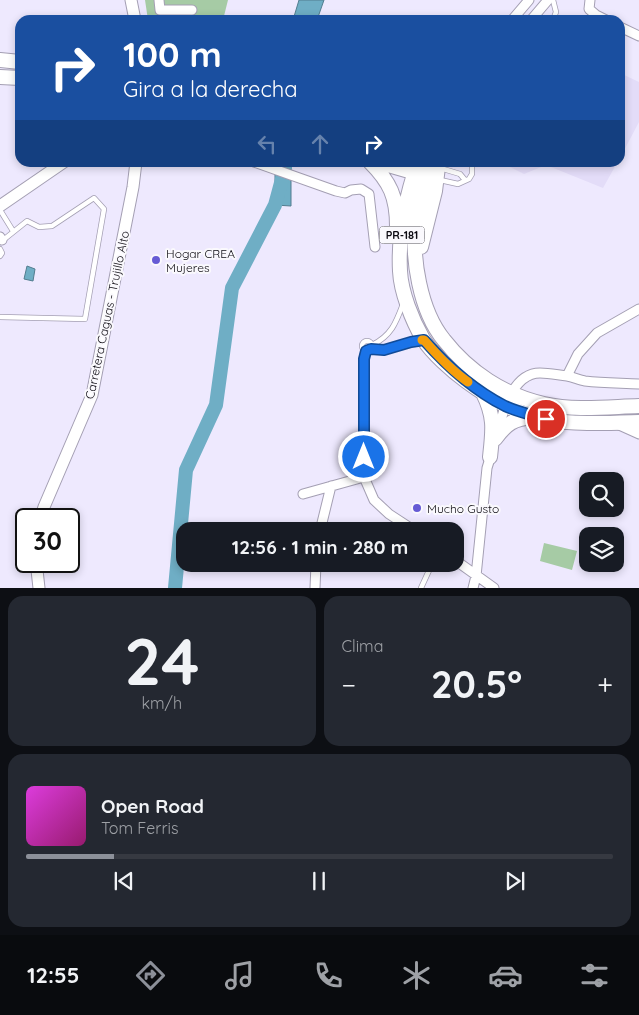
<!DOCTYPE html>
<html lang="es">
<head>
<meta charset="utf-8">
<style>
	body { margin:0; font-family:Quicksand,sans-serif; background:#242831; color:#f1f3f6; height:100vh; display:flex; flex-direction:column; font-size:19px; white-space:nowrap }
	* { box-sizing:border-box; margin:0 }
	p { font-size:16px; color:#9ea1a6 }
	.icon { flex:none; width:28px; height:28px; fill:none; stroke:currentColor; stroke-width:2; stroke-linecap:round; stroke-linejoin:round }
	.map { position:relative; height:588px; overflow:hidden }
	.sheet { display:flex; flex-direction:column; gap:8px; padding:8px; background:#0d0f14; flex:1 }
	.sheet>* { flex:none }
	.top-card { position:absolute; left:15px; top:15px; width:610px; height:152px; border-radius:15px; box-shadow:0 2px 8px #0003; background:#1a4fa0; color:#fff; overflow:hidden }
	.buttons { position:absolute; left:579px; top:472px; display:grid; gap:10px }
	.buttons a { display:grid; place-items:center; width:45px; height:45px; border-radius:10px; background:#171b24; box-shadow:0 2px 8px #0003; font-size:25px }
	.speed { position:absolute; left:15px; top:508px; display:flex; gap:10px; font-size:25px; font-weight:700; text-align:center }
	.speed>* { display:grid; place-content:center; width:65px; height:65px; border-radius:50%; background:#171b24; box-shadow:0 2px 8px #0003; line-height:1 }
	.speed .limit { border:2px solid #111; border-radius:8px; background:#fff; color:#111 }
	.pin { position:absolute; display:grid; place-items:center; width:42px; height:42px; color:#fff; margin:-21px; border:2px solid #fff; border-radius:50%; box-shadow:0 1px 5px #0007 }
	.me { position:absolute; width:55px; margin:-28px; rotate:0deg; stroke-linejoin:round; filter:drop-shadow(0 0 4px #0008) }
	.turn { display:flex; align-items:center; gap:18px; height:105px; padding:0 25px; font-size:22px }
	.turn .icon { width:65px; height:65px; stroke-width:2.5 }
	.turn b { display:block; font-size:35px; line-height:42px }
	.lanes { display:flex; align-items:center; height:48px; padding:0 25px; background:#0003; justify-content:center; gap:25px; direction:ltr }
	.lanes .off { opacity:.35 }
	.big { font-size:38px; font-weight:700; line-height:1.1 }
	.sheet .widget { flex:1; display:flex; flex-direction:column; justify-content:center; gap:8px; min-width:0; padding:0 18px; border-radius:15px; background:#242831 }
	.sheet .dial { align-items:center; gap:0 }
	.dial b { font-size:65px; line-height:1 }
	.song { display:flex; align-items:center; gap:15px }
	.cover { width:60px; height:60px; border-radius:8px; background:linear-gradient(135deg,hsl(300 70% 55%),hsl(320 70% 35%)) }
	.played { height:5px; border-radius:2px; background:linear-gradient(90deg,#8c9099 15%,#363941 15%) }
	.keys { display:flex; justify-content:space-around; direction:ltr }
	.heat { display:flex; justify-content:space-between; align-items:center; font-size:28px; direction:ltr }
	.sheet .tiles { flex:1; display:grid; gap:8px; grid-template-columns:1fr 1fr }
	.widget:last-child { grid-column:span 2 }
	.trip { position:absolute; left:176px; top:522px; width:288px; height:50px; border-radius:15px; background:#171b24; box-shadow:0 2px 8px #0003; font-weight:700; line-height:50px; text-align:center }
	.dock { display:flex; height:80px; justify-content:space-around; align-items:center; background:#090b0e; color:#9ea1a6 }
	.dock .icon { width:35px; height:35px }
	.dock .selected { color:#8c9099 }
	.dock b { font-size:22px; color:#f1f3f6 }
	.map>svg:first-child { display:block }
	.built { fill:#e3dcf8 }
	.green { fill:#a6cba5 }
	.water { fill:#6faec5; stroke:#527d8f }
	.lines { fill:none; stroke-linecap:round; stroke-linejoin:round }
	.river { stroke:#6faec5; stroke-width:14 }
	.lane-casing { stroke:#a49fb3; stroke-width:6 }
	.street-casing { stroke:#a49fb3; stroke-width:11 }
	.secondary-casing { stroke:#a49fb3; stroke-width:13 }
	.primary-casing { stroke:#a49fb3; stroke-width:16 }
	.lane { stroke:#fff; stroke-width:4.5 }
	.street { stroke:#fff; stroke-width:9 }
	.secondary { stroke:#fff; stroke-width:11 }
	.primary { stroke:#fff; stroke-width:14 }
	.route-casing { stroke:#114b97; stroke-width:12 }
	.route { stroke:#1a73e8; stroke-width:9 }
	.slow { stroke:#f59e0b; stroke-width:9 }
	.poi-dot { fill:#665bd5; stroke:#faf9fd; stroke-width:2 }
	.labels { text-anchor:middle; dominant-baseline:central; stroke-width:4; stroke-linejoin:round; paint-order:stroke }
	.shield { fill:#faf9fd; stroke:#545258; stroke-width:1 }
	.shield-label { font-size:11px; font-weight:bold; fill:#0d0b12 }
	.poi-label { font-size:12px; fill:#0d0b12; stroke:#faf9fd; text-anchor:start }
	.street-label { font-size:12px; fill:#0d0b12; stroke:#faf9fd }
</style>
</head>
<body>
<div class="map">
<svg width="639" height="588" viewBox="0 0 639 588">
	<rect width="100%" height="100%" fill="#eee9fe"/>
	<path class="built" d="M620 73 639 82V122L620 158Z
		M502 163H617L603 188 546 165 524 174Z"/>
	<path class="green" d="M145 0H228L223 20H148Z
		M544 543 577 551 572 570 540 561Z"/>
	<path class="water" d="M299 0H324L317 20H293Z
		M275 163H291V206L275 205Z
		M27 266 35 269 33 281 24 279Z"/>
	<g class="lines">
		<path class="river" d="M175 588 186 470 216 405 232 288 275 205 285 168V162"/>
		<g class="lane-casing">
			<path id="lane" d="M553 20 556 12 553 0
				M440 168 460 174 465 180
				M440 180 458 184 469 179 472 174V162
				M0 210 13 231
				M0 249 2 253 0 256
				M0 317 85 319 104 209 94 198 52 226 39 227 27 221 2 241
				M362 346a5 5 0 1 1 10 0a5 5 0 1 1-10 0Z
				M372 345C391 336 396 323 403 304
				M371 349 384 350 411 342 420 340
				M421 588 432 564"/>
		</g>
		<g class="street-casing">
			<path id="street" d="M159 0 160 10H192
				M590 0 589 9 596 15 606 20
				M512 20 529 0
				M531 20 548 0
				M620 27 639 36
				M254 162 336 191 345 193 351 190 361 189 369 194 375 247
				M0 237 2 240
				M366 351 364 359V477L374 500 389 514 415 531
				M567 376 578 354 597 333 639 309
				M619 425 639 434
				M497 435C502 414 512 373 540 373 549 373 558 375 567 376 573 377 579 380 585 381 603 383 621 383 639 384
				M303 494 364 477
				M320 531 331 486
				M455 560 494 588
				M315 588 316 564
				M473 588 476 576 487 468 492 452"/>
		</g>
		<g class="secondary-casing">
			<path id="secondary" d="M131 0 135 20
				M0 206 64 162
				M40 519 44 507 92 395 133 187 136 162
				M36 561 39 588"/>
		</g>
		<g class="primary-casing">
			<path id="primary" d="M0 60 20 62
				M0 77 20 78
				M370 162C390 182 397 197 397 226
				M378 162 423 175
				M418 162C406 197 398 234 400 271 401 292 412 320 423 339 432 353 452 371 466 381 492 400 513 412 544 419 573 425 610 423 639 422
				M421 162 430 165C424 183 418 202 416 220 411 257 420 311 444 340 469 372 504 395 544 404 575 411 607 407 639 406
				M421 247 435 191 438 167
				M483 393C495 417 493 430 490 457
				M495 439C507 423 513 419 533 417"/>
		</g>
		<use href="#lane" class="lane"/>
		<use href="#street" class="street"/>
		<use href="#secondary" class="secondary"/>
		<use href="#primary" class="primary"/>
	</g>
	<g class="lines">
		<g class="route-casing">
			<path id="route" d="M364 457V359L366 351 371 349 384 350 411 342 424 340C447 366 473 390 505 406 518 412 532 415 546 419"/>
		</g>
		<use href="#route" class="route"/>
		<path class="slow" d="M422 340H424C437 355 451 370 468 382"/>
	</g>
	<g class="poi-dot">
		<circle cx="156" cy="260" r="5"/>
		<circle cx="417" cy="508" r="5"/>
	</g>
	<g class="labels">
		<rect class="shield" x="379.5" y="226.5" width="45" height="17" rx="4"/>
		<g class="shield-label">
			<text x="402" y="235">PR-181</text>
		</g>
		<g class="poi-label">
			<text x="166" y="253">Hogar CREA<tspan x="166" dy="14">Mujeres</tspan></text>
			<text x="427" y="508">Mucho Gusto</text>
		</g>
		<g class="street-label">
			<text transform="translate(107 315) rotate(-78)">Carretera Caguas - Trujillo Alto</text>
		</g>
	</g>
</svg>
<div class="buttons">
<a><svg class="icon" aria-label="search" viewBox="0 0 24 24"><circle cx="10" cy="10" r="6"/><path d="M15 15l6 6"/></svg></a>
<a><svg class="icon" aria-label="layers" viewBox="0 0 24 24"><path d="M12 4l9 5-9 5-9-5zM3 14l9 5 9-5"/></svg></a>
</div>
<div class="speed"><div class="limit">30</div></div>
<div class="pin" style="left:546px;top:419px;background:#d93025"><svg class="icon" aria-label="arrive" viewBox="0 0 24 24"><path d="M6 21V4h12l-3 4 3 4H6"/></svg></div>
<svg class="me" style="left:364px;top:457px" viewBox="-20 -20 40 40"><circle r="17" fill="#1a73e8" stroke="#fff" stroke-width="3"/><path d="M0-11L8 9 0 5-8 9z" fill="#fff"/></svg>
<div class="trip">12:56 · 1 min · 280 m</div>
<div class="top-card">
<div class="turn"><svg class="icon" aria-label="right" viewBox="0 0 24 24"><path d="M7 20v-9h11M14 6l5 5-5 5"/></svg><div><b>100 m</b>Gira a la derecha</div></div>
<div class="lanes"><svg class="icon off" aria-label="left" viewBox="0 0 24 24"><path d="M17 20v-9H6M10 6l-5 5 5 5"/></svg><svg class="icon off" aria-label="ahead" viewBox="0 0 24 24"><path d="M12 20V5M6 11l6-6 6 6"/></svg><svg class="icon" aria-label="right" viewBox="0 0 24 24"><path d="M7 20v-9h11M14 6l5 5-5 5"/></svg></div>
</div>
</div>
<section class="sheet">
<div class="tiles">
<div class="widget dial"><b>24</b><p>km/h</p></div>
<div class="widget"><p>Clima</p>
<div class="heat"><a>−</a><b class="big">20.5°</b><a>+</a></div>
</div>
<div class="widget">
<div class="song"><i class="cover"></i><div><b>Open Road</b><p>Tom Ferris</p></div></div>
<div class="played"></div>
<div class="keys"><svg class="icon" aria-label="previous" viewBox="0 0 24 24"><path d="M18 5L8 12l10 7zM5 5v14"/></svg><svg class="icon" aria-label="pause" viewBox="0 0 24 24"><path d="M8 5v14M16 5v14"/></svg><svg class="icon" aria-label="next" viewBox="0 0 24 24"><path d="M6 5l10 7-10 7zM19 5v14"/></svg></div>
</div>
</div>
</section>
<nav class="dock">
<b>12:55</b>
<svg class="icon selected" aria-label="directions" viewBox="0 0 24 24"><path d="M12 3l9 9-9 9-9-9zM9 14v-3h6M13 9l2 2-2 2"/></svg>
<svg class="icon" aria-label="music" viewBox="0 0 24 24"><path d="M9 18V5l10-2v13"/><circle cx="6" cy="18" r="3"/><circle cx="16" cy="16" r="3"/></svg>
<svg class="icon" aria-label="phone" viewBox="0 0 24 24"><path d="M5 4h4l2 5-3 2q2 4 5 5l2-3 5 2v4C11 20 4 13 5 4z"/></svg>
<svg class="icon" aria-label="climate" viewBox="0 0 24 24"><path d="M12 3v18M4 7l16 10M4 17L20 7"/></svg>
<svg class="icon" aria-label="car" viewBox="0 0 24 24"><path d="M5 17H2v-5l4-1 3-4h7l3 4 3 1v5h-3M9 17h6M6 11h13"/><circle cx="7" cy="17" r="2"/><circle cx="17" cy="17" r="2"/></svg>
<svg class="icon" aria-label="filters" viewBox="0 0 24 24"><path d="M4 7h16M4 17h16"/><circle cx="9" cy="7" r="2"/><circle cx="15" cy="17" r="2"/></svg>
</nav>
</body>
</html>
